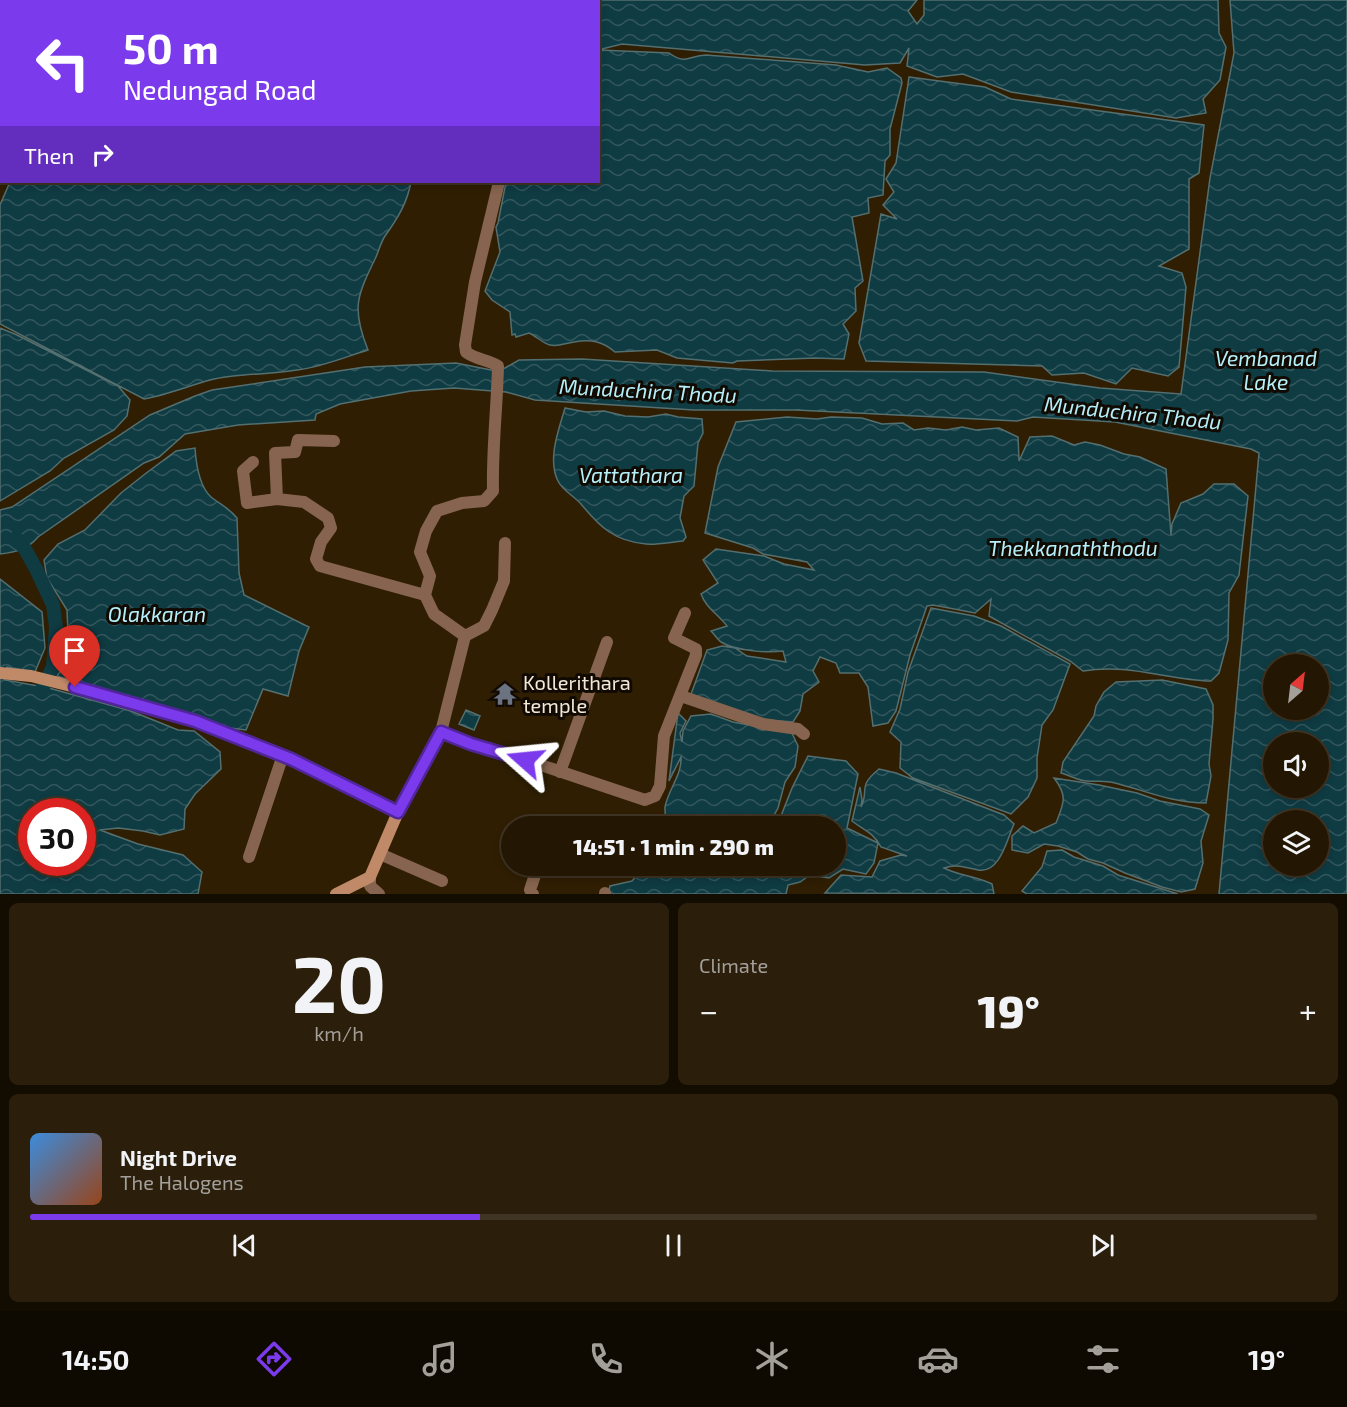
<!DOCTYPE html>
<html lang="en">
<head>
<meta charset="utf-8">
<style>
	body { margin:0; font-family:"Exo 2",sans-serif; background:#2b1f0c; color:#f1f3f6; height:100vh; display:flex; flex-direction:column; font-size:22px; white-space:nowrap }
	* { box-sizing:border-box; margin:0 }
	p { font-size:20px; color:#a39f99 }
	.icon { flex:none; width:33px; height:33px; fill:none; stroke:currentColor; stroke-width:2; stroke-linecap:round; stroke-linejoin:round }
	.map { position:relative; height:894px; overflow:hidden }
	.details { display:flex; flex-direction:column; gap:9px; padding:9px; background:#130c01; flex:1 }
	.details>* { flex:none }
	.guide { position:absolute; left:0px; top:0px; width:600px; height:183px; box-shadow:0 3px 9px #0003,0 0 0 2px #403524; background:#7c3aed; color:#fff; overflow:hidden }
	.needle { width:39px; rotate:28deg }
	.controls { position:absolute; left:1263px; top:654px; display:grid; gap:12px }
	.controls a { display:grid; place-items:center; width:66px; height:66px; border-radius:50%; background:#231602; box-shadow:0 3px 9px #0003,0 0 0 2px #403524; font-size:30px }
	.speed { position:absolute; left:18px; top:798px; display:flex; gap:12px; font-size:30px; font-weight:700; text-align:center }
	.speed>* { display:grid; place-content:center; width:78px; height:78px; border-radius:50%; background:#231602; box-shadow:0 3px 9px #0003,0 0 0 2px #403524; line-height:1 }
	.speed .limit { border:9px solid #d22; background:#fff; color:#111 }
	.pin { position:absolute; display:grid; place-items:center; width:51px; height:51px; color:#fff; margin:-62px -26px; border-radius:50% 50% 50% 0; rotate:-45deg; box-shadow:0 0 6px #0007 }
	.pin .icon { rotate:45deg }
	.me { position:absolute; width:66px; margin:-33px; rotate:288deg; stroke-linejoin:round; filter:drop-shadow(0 0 4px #0008) }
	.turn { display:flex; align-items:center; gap:21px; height:126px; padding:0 24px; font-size:27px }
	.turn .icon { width:78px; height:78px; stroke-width:2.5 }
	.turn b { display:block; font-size:42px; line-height:51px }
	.then { display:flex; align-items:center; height:57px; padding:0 24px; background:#0003; gap:12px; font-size:22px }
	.big { font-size:45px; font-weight:800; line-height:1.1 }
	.details .card { flex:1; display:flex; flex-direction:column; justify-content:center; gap:9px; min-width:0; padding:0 21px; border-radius:9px; background:#2b1f0c }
	.details .dial { align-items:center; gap:0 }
	.dial b { font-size:78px; line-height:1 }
	.song { display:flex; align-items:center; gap:18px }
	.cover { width:72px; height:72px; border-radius:9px; background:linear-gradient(135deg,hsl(210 70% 55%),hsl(20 70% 35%)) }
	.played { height:6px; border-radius:3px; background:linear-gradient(90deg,#7c3aed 35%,#403524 35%) }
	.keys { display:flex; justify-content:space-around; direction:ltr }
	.heat { display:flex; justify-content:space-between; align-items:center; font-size:33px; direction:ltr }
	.details .tiles { flex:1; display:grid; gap:9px; grid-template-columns:1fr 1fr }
	.card:last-child { grid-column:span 2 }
	.trip { position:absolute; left:501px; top:816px; width:345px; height:60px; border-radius:30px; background:#231602; box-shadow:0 3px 9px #0003,0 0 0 2px #403524; font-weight:800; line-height:60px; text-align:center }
	.tab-bar { display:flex; height:96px; justify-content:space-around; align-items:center; background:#0e0901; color:#a39f99 }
	.tab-bar .icon { width:42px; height:42px }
	.tab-bar .active { color:#7c3aed }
	.tab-bar b { font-size:27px; color:#f1f3f6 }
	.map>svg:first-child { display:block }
	.water { fill:url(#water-waves); stroke:#546f70; stroke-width:1.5; fill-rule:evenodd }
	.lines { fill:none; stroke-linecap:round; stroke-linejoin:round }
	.canal { stroke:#0f3b43; stroke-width:14 }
	.street { stroke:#86644f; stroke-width:12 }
	.secondary { stroke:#c08968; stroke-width:12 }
	.route-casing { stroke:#51269a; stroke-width:15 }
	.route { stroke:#7c3aed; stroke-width:10 }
	.labels { text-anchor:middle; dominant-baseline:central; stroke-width:6; stroke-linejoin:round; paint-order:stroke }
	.poi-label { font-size:20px; fill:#f4e9d8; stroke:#110a02; text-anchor:start }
	.water-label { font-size:21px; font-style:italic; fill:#b5effa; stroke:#110a02 }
</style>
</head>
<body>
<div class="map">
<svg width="1347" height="894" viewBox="0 0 1347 894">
	<defs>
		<pattern id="water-waves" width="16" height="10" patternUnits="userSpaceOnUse" patternTransform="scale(1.5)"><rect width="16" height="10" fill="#0f3b43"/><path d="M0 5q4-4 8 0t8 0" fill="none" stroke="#33575d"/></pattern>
	</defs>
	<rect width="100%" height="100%" fill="#2f1e02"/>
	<path class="water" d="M0 0H87L2 2 1 120Z
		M92 0H432L91 1Z
		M532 0H917L908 11 917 24 924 15V0H1218L1219 33 1226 47 1220 80 1203 99 1206 113 1176 118 1011 92 963 74 937 77 907 66 909 48 900 63 865 65 622 44 602 49 599 48 598 2H532Z
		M1230 0H1347V894H1219L1259 453 1251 449 1115 422 1033 417 1017 421 796 410H694L535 400 506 392 454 388 411 391 340 404 316 414 315 420 238 425 185 434 159 457 144 463 38 537C27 550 16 552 0 554V510L12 507 150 415 195 396 212 390 365 367 456 363 491 370 505 368 519 360 582 359 772 371 984 372 1100 388 1181 394 1210 178 1234 53ZM1274 664H1318V710H1274ZM1274 742H1318V788H1274ZM1274 820H1318V866H1274Z
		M599 50 669 53C687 66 689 55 706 55L836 65 868 72 887 68 901 78 902 83 890 129V155L885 161 883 195 868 198 869 213 852 217 863 281 855 288 856 311 843 324 849 334 844 359 815 358 737 361 733 363 677 358 657 350 615 352C602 341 591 339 574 342 565 343 559 347 550 345 544 344 536 336 529 333L516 337 515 334 512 335 510 312 492 300 485 291 500 252 496 227 498 223 506 182H598Z
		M909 77 985 87 1011 99 1204 125 1199 173 1189 179V249L1159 266 1182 273 1186 287 1179 367 1168 376 1132 368 1116 384 1084 373 1052 375 1042 366 866 361 859 343 881 214 897 219 883 205 894 192 886 179 896 163Z
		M10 182H411C407 203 398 218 385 236 381 242 379 250 376 257 357 296 351 308 368 350 345 357 322 367 297 370 269 375 239 373 210 380 188 386 167 395 144 399L0 324V205Z
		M0 328 17 335 118 386 130 400 127 416 114 430 64 458 50 471 0 501Z
		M565 408 586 412 604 411 625 416 648 417 666 414 678 417 702 419 703 433 698 443 694 486 684 496 680 518 686 537 683 541C671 542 657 545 646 544 614 541 600 527 581 504 574 496 562 490 558 481 547 459 559 429 565 408Z
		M787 417 817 419 831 417 862 418 882 424 903 423 914 430 928 428 946 430 962 427 976 430 999 428 1018 437 1019 461 1030 437 1052 436 1074 445 1085 442 1100 445 1124 454 1140 457 1166 469 1171 535 1172 524 1181 503 1203 494 1214 484H1234L1248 496 1239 575 1229 593 1228 640 1219 673 1211 681C1167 680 1129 663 1083 671L1070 661 989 616 991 599 975 613 933 605 927 606 910 655 896 711 888 723 873 726 868 687 859 673H840L836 663 820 657 813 671 819 682 803 694 800 711 793 722 767 720 791 731 798 746 795 767 785 782 778 808 768 826H665C666 820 665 814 665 807 668 790 682 775 681 757L669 781 678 713 686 721 680 733 682 742 683 731 691 716 711 714 733 722 754 726 690 697 707 650 722 646 735 648 747 656 786 662 783 651C767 653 735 651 721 642 717 639 714 634 711 631L727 626C718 614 706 608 701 594L718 583 703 560 716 549 764 556 784 564 814 570 807 562 763 554 753 548 705 533 718 467 736 422Z
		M195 448C196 463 199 486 211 497 221 505 229 508 237 518L239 573 244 595 309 627 299 651 288 696 263 689 246 730 214 726 57 676 69 659 67 610 47 578 44 560 58 544 85 530 121 493 145 474 176 451Z
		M0 579 42 612 45 648 35 672 7 667 5 680 49 688 131 711 178 730 194 731 220 752 221 769 195 794 185 809 184 829 160 835 143 831 118 828 100 830 138 844 183 855 202 872 198 894H0ZM32 812H82V862H32Z
		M931 608 974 616 1001 626 1070 664 1053 710 1042 725 1037 758V778L1028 797 1011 814 913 778 900 768 901 742 890 732 900 709 908 672Z
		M1162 680 1206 689 1213 705V719L1209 764 1211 776 1206 803C1173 803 1146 791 1115 783 1105 780 1097 782 1087 781 1079 781 1069 775 1061 773L1063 762 1094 716 1096 706 1104 692 1116 682Z
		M466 710 480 716 474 730 459 724Z
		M808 756 846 761 858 774 847 828 878 843 874 863 866 874 843 869 829 878 810 875 800 882 788 885 786 894H608L610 886 632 881 645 866H686L698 872 699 866H836V826H777L792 788Z
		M879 769 896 773 1004 815 1014 824C1007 839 1000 874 978 870 965 867 956 864 944 868 960 876 977 876 992 884L994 894 825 893 841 875 872 877 880 861 901 855 907 856 881 847C873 832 865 831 852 821L860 787 862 800 861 807C870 789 856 788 879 769Z
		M1054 778 1099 785 1137 793 1160 801 1200 809 1209 815 1201 841 1203 863 1195 889 1181 892 1162 887 1125 873 1103 863 1088 859 1077 852 1058 846 1044 844 1028 853 1012 850V836L1023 826 1034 833 1056 823C1064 803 1068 796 1054 778Z
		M1062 850 1074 857 1103 866 1118 875 1178 894H1027L1022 891 1042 867 1047 851Z"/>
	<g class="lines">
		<path class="canal" d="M16 538 25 549 36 569 53 605 56 627 53 667 41 691"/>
		<path class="street" d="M531 2 532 0
			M253 462 243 471 247 503 277 499 304 502 328 518 331 528 321 542 316 559 320 566 425 595
			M277 499 275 453 295 452 298 440 334 441
			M465 636 484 626 492 610 504 581 505 543
			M681 696 763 724 798 729 804 734
			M441 732 471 744 514 756 645 800 655 796 660 786 664 736 696 655V649L674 638 685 613
			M560 772 607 642
			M398 812 441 732 465 636 434 614 425 595 430 576 420 552 426 531 437 511 462 503 484 501 493 491C492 449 497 408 498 366 488 359 476 360 466 352L465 345 475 282 499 182
			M380 854 442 881
			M249 857 283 755
			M370 877V886L379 894
			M533 894 530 890 538 866
			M605 894V893"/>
		<path class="secondary" d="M0 673 31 676 75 687 195 721 291 758 398 812 370 877 336 894"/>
	</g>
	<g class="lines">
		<g class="route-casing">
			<path id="route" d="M75 687 195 721 291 759 398 812 441 732 471 744 525 760"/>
		</g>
		<use href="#route" class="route"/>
	</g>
	<defs>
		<g id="temple-bare" transform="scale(1.8)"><path d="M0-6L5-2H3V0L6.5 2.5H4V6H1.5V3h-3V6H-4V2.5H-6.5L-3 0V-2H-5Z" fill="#6b7280" stroke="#110a02" stroke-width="2.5" paint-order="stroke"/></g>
	</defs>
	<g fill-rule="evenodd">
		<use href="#temple-bare" x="505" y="694"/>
	</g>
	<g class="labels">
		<g class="poi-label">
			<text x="523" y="682">Kollerithara<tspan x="523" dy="23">temple</tspan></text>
		</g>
		<g class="water-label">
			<text x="1266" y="357">Vembanad<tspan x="1266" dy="24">Lake</tspan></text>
			<text transform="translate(648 390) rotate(3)">Munduchira Thodu</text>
			<text transform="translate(1133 412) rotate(6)">Munduchira Thodu</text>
			<text x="631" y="474">Vattathara</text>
			<text x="1073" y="547">Thekkanaththodu</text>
			<text x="157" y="613">Olakkaran</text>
		</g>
	</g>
</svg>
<div class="controls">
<a><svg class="needle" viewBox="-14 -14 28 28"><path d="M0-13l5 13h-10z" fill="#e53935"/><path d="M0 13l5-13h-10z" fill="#a39f99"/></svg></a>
<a><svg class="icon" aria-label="sound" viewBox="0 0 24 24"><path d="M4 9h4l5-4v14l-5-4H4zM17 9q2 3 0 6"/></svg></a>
<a><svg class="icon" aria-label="layers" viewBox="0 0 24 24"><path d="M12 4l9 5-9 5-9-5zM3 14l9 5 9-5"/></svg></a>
</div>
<div class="speed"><div class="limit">30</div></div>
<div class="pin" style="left:75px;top:687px;background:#d93025"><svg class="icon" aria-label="arrive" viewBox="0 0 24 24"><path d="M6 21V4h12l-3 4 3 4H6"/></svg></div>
<svg class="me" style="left:525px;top:760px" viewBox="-20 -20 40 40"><path d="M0-17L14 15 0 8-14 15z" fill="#7c3aed" stroke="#fff" stroke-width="4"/></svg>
<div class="trip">14:51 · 1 min · 290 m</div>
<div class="guide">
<div class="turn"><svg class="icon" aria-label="left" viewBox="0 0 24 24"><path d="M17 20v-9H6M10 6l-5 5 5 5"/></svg><div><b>50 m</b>Nedungad Road</div></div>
<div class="then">Then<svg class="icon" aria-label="right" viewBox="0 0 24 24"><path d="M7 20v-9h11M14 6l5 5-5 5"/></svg></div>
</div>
</div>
<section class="details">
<div class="tiles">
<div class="card dial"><b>20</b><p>km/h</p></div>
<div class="card"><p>Climate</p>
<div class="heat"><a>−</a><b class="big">19°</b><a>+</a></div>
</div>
<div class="card">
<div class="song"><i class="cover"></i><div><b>Night Drive</b><p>The Halogens</p></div></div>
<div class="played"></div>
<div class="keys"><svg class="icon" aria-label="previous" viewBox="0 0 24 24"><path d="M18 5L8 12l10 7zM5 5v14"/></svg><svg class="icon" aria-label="pause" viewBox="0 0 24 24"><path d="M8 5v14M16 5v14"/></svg><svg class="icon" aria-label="next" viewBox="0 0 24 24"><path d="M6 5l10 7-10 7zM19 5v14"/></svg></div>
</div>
</div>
</section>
<nav class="tab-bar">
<b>14:50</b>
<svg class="icon active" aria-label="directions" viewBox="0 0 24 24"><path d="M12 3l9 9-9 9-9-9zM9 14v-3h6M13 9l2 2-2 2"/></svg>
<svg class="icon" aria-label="music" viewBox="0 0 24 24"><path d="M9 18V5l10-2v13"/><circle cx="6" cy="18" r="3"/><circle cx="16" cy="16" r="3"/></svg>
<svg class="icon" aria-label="phone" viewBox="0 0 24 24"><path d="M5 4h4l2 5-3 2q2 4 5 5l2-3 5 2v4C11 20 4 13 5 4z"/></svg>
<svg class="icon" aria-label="climate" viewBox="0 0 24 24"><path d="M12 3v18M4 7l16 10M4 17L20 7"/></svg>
<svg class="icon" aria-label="car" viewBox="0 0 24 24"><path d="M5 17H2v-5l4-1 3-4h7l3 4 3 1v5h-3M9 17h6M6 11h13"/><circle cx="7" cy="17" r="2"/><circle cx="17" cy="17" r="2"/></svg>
<svg class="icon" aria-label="filters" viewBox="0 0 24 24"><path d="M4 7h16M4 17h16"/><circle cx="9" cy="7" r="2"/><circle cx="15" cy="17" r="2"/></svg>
<b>19°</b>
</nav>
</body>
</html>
